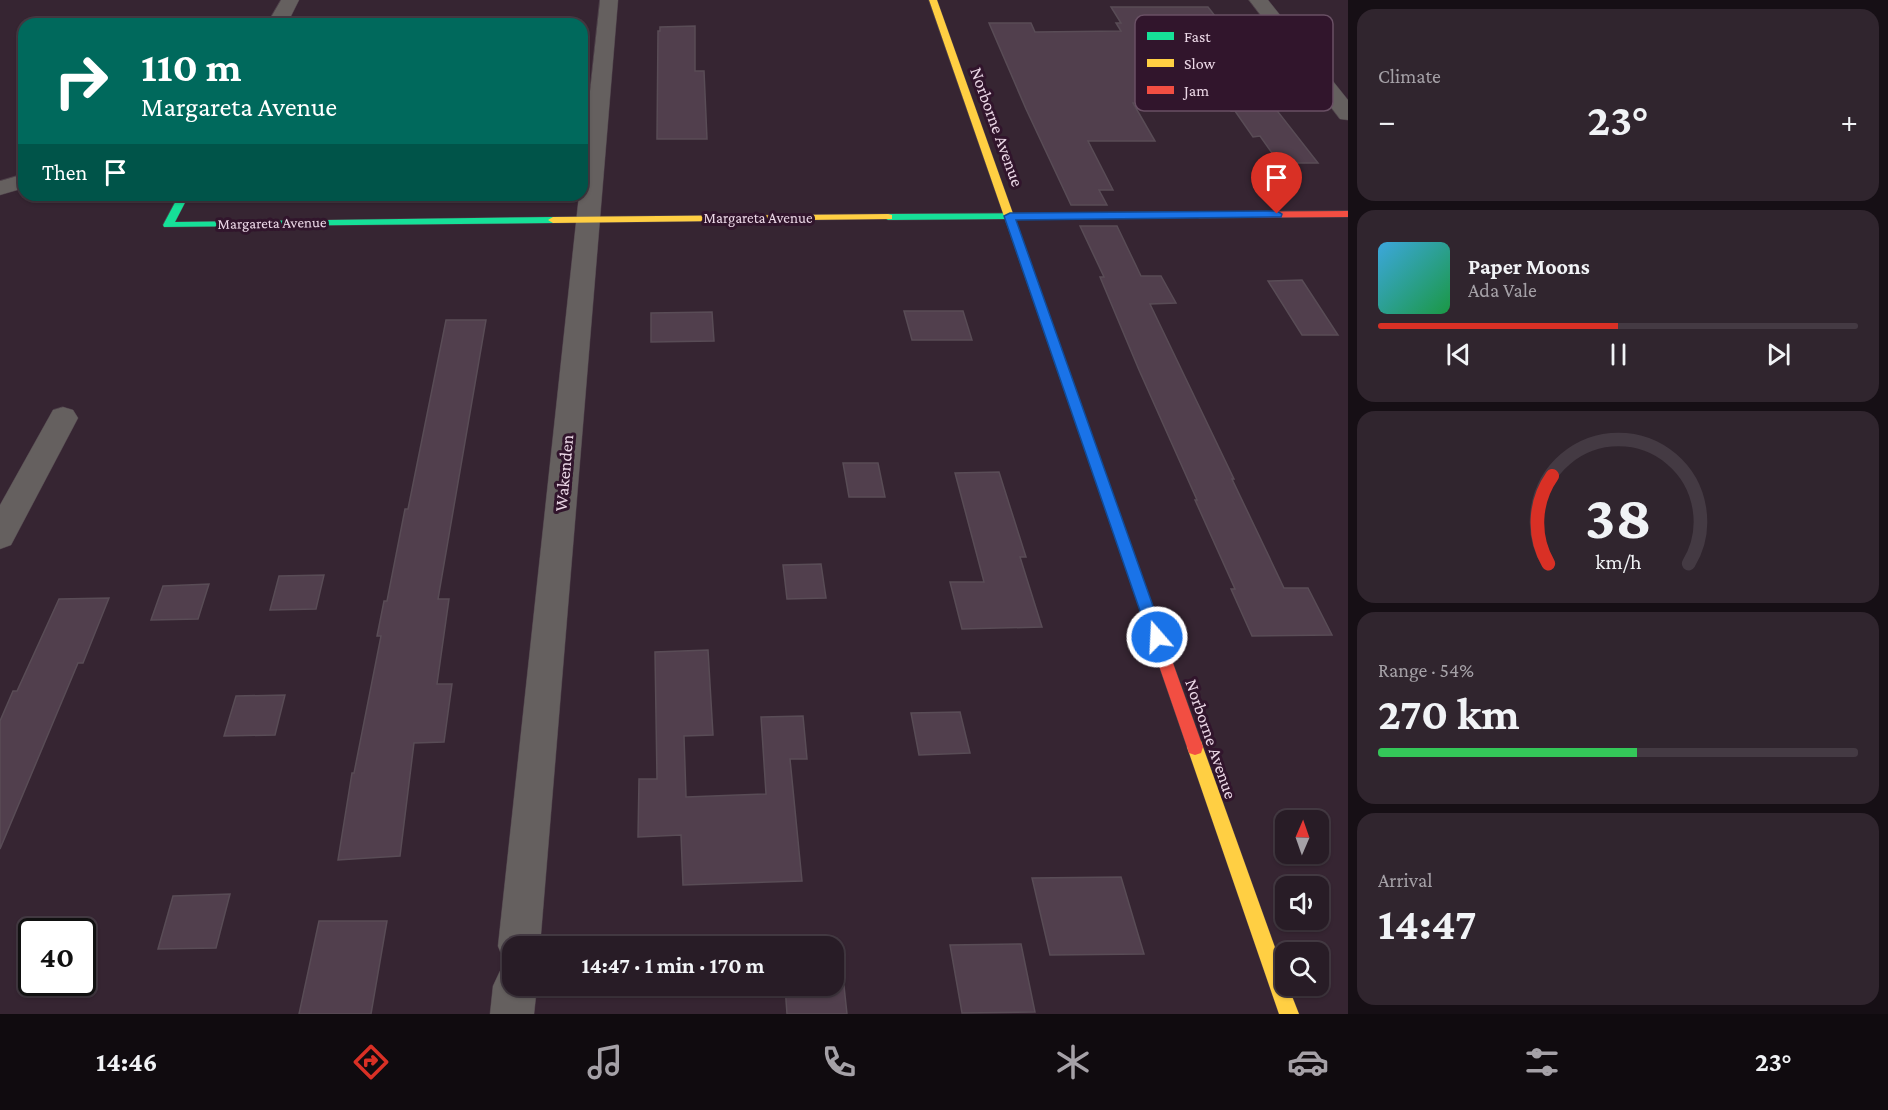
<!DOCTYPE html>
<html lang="en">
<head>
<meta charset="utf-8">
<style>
	body { margin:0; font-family:"Crimson Pro",serif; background:#30252e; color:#f1f3f6; height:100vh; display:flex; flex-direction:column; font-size:22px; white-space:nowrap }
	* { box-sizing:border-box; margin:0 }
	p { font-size:20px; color:#a5a1a7 }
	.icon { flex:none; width:33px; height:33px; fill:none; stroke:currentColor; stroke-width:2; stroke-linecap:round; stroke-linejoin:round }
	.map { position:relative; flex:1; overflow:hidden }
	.drawer { display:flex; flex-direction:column; gap:9px; padding:9px; background:#160f15; width:540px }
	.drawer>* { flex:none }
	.top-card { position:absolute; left:18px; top:18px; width:570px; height:183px; border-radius:18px; box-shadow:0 2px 4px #0004,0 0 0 2px #443a43; background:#00695c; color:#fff; overflow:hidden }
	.needle { width:39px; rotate:2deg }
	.controls { position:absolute; left:1275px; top:810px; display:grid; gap:12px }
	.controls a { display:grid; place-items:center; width:54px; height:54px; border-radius:12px; background:#281c26; box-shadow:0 2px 4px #0004,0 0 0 2px #443a43; font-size:30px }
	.speed { position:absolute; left:18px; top:918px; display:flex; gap:12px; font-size:30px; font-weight:700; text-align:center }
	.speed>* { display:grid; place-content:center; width:78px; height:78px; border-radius:50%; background:#281c26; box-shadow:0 2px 4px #0004,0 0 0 2px #443a43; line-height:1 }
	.speed .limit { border:3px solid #111; border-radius:9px; background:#fff; color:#111 }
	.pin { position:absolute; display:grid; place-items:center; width:51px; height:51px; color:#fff; margin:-62px -26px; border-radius:50% 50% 50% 0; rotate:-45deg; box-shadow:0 0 6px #0007 }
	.pin .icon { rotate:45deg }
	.me { position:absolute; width:66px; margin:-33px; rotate:341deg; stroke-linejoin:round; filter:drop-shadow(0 0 4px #0008) }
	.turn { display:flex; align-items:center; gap:21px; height:126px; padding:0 24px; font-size:27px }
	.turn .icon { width:78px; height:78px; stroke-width:2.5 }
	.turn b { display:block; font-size:42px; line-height:51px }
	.then { display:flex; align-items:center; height:57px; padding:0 24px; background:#0003; gap:12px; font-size:22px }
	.big { font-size:45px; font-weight:700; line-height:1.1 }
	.drawer .card { flex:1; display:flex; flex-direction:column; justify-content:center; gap:9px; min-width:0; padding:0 21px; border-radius:18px; background:#30252e }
	.drawer .dial { align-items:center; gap:0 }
	.dial svg { height:156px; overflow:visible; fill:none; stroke:#443a43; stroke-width:7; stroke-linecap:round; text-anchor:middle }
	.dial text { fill:#f1f3f6; stroke:none }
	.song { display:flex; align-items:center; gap:18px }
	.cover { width:72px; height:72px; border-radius:9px; background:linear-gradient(135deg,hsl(200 70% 55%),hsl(140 70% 35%)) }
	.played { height:6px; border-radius:3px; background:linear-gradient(90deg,#d93025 50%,#443a43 50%) }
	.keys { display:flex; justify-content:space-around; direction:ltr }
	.heat { display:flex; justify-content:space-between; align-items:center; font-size:33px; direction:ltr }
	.charge { height:9px; border-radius:4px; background:linear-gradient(90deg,#34c759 54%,#443a43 0) }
	.trip { position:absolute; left:502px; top:936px; width:342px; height:60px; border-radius:18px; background:#281c26; box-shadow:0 2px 4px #0004,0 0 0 2px #443a43; font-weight:700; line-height:60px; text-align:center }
	.dock { display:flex; height:96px; justify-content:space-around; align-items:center; background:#100b0f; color:#a5a1a7 }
	.dock .icon { width:42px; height:42px }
	.dock .selected { color:#d93025 }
	.dock b { font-size:27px; color:#f1f3f6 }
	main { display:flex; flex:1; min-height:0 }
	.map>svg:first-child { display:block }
	.building { fill:#513f4d; stroke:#594c56; stroke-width:1.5 }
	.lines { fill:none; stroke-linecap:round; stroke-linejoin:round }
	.street-casing { stroke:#4e404a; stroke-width:1 }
	.fast-casing { stroke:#4e404a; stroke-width:1 }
	.slow-casing { stroke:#4e404a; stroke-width:1 }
	.jam-casing { stroke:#4e404a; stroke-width:1 }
	.street { fill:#65605f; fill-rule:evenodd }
	.fast { fill:#16e098; fill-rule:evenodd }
	.slow { fill:#ffcf43; fill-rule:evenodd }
	.jam { fill:#f24e42; fill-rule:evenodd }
	.route { fill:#1a73e8; stroke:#114b97; stroke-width:1.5 }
	.labels { text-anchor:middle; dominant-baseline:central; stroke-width:6; stroke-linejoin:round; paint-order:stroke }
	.far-street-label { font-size:15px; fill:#ecd8e7; stroke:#31152c }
	.street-label { font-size:18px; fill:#ecd8e7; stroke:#31152c }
	.key { fill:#31152c; stroke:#695064; stroke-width:1.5 }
	.key-label { font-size:16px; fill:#ecd8e7 }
</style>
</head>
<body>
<main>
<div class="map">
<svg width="1348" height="1014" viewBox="0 0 1348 1014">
	<rect width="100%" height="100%" fill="#362532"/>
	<path class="building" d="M1111 7H1208L1251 62H1239L1318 163H1279L1260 136 1253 137 1235 111H1231L1225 103H1133L1155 141H1088L1113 190H1099L1107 205H1071L1026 109 989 23H1031L1035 32 1121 31 1116 23H1121Z
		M695 26V71H704L707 139H657L658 31H660V27Z
		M1080 226H1117L1141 276H1161L1176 303 1150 304 1234 479H1232L1284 588H1308L1332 635 1252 636 1231 589H1235L1195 500H1197L1139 370 1100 277H1104Z
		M1302 280 1338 335H1302L1268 281Z
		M904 311H963L972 340H912Z
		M712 312 714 341 651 342V313Z
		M446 320H486L438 599H449L437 684H452L444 742 414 743 400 856 338 860 352 773H354L381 636H377L384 601H387L405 509H408Z
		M843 463H878L885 497H849Z
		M999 472 1026 557H1020L1042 627 962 629 950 582H984L955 473Z
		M821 564 826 598 787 599 783 565Z
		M324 575 316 609 270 610 279 576Z
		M209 584 198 619 151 620 163 586Z
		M109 598 83 663H78L0 849V721L13 691H17L59 599Z
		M708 650 713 735 684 736 686 797 766 794 761 717 803 716 807 759H790L802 881 683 885 681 835 638 837 639 779H657L655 652Z
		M285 695 275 735 224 736 236 696Z
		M960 712 970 753 919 755 911 713Z
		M1121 877 1144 954 1050 955 1032 878Z
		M230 894 216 948 158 949 173 896Z
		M319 921H387L371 1014H299Z
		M1021 944 1035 1012 962 1013 950 945Z
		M785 986H844L847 1014H787Z"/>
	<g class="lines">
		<g class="street-casing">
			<path id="street" d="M281 0H299L287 24H267Z
				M600 0H618L540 946H513V965L504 961 498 946 579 195H582V164Z
				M1249 0H1268L1348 100V120L1340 119Z
				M24 174V188L0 195V181Z
				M63 407 73 410 78 418 11 545 0 549V505L53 410Z
				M513 965V986H537L534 1014H490L493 986 500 971Z"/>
		</g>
		<g class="fast-casing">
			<path id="fast" d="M179 195H189L175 222 553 217 558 220 553 223 164 227 163 225Z
				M1199 212 1204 215 1203 217 1014 219 1096 448 1090 453 1084 448 1006 222 1008 219 888 220 883 217 888 214Z"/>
		</g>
		<g class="slow-casing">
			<path id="slow" d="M929 0H937L1016 222 1015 224H1007L1006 222Z
				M888 214 892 215V219L553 223 548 220 553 217Z
				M1195 739 1201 741 1203 747 1286 978V986H1288L1299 1014H1279L1187 747 1189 741Z"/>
		</g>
		<g class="jam-casing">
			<path id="jam" d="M1348 211V217L1199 218 1194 215 1199 212Z
				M1090 443 1096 448 1203 747 1201 753 1195 755 1189 753 1187 747 1084 448Z"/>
		</g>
		<use href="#street" class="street"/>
		<use href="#fast" class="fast"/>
		<use href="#slow" class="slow"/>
		<use href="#jam" class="jam"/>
	</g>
	<path class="route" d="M1277 211 1282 214 1281 217 1016 220 1164 637 1162 642 1157 644 1152 642 1149 637 1004 216 1010 213Z"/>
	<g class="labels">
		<g class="far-street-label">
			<text x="758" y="218">Margareta Avenue</text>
			<text transform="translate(272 223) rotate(-1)">Margareta Avenue</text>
		</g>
		<g class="street-label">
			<text transform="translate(997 127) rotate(70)">Norborne Avenue</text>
			<text transform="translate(564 473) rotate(-85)">Wakenden</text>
			<text transform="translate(1211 739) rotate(71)">Norborne Avenue</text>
		</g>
	</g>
	<rect x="1135" y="15" width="198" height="96" rx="9" class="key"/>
	<rect x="1147" y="32" width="27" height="8" fill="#16e098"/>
	<rect x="1147" y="59" width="27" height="8" fill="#ffcf43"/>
	<rect x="1147" y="86" width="27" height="8" fill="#f24e42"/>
	<g class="key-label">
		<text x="1184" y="42">Fast</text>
		<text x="1184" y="69">Slow</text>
		<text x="1184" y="96">Jam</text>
	</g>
</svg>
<div class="controls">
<a><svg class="needle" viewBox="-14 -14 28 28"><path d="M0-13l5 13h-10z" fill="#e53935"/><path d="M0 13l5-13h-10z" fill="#a5a1a7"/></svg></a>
<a><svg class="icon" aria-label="sound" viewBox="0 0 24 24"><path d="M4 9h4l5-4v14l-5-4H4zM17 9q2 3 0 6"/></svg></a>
<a><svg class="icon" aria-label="search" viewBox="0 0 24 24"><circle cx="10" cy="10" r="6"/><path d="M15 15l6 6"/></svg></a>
</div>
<div class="speed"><div class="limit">40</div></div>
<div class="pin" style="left:1277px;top:214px;background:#d93025"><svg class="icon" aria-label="arrive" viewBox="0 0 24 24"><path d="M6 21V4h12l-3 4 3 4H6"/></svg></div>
<svg class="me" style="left:1157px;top:637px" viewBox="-20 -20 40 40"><circle r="17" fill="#1a73e8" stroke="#fff" stroke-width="3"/><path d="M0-11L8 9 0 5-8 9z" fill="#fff"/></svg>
<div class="trip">14:47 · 1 min · 170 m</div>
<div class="top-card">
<div class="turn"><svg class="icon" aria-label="right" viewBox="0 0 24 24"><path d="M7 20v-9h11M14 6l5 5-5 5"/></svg><div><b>110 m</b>Margareta Avenue</div></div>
<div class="then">Then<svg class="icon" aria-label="arrive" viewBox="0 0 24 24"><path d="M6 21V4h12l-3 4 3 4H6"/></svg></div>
</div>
</div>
<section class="drawer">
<div class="card"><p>Climate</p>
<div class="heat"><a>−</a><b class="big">23°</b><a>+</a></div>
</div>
<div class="card">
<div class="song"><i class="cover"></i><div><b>Paper Moons</b><p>Ada Vale</p></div></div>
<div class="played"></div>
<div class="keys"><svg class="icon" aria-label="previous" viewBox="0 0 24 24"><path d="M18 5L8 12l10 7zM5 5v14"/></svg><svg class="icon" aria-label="pause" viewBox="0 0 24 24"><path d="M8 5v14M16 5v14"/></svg><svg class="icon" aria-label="next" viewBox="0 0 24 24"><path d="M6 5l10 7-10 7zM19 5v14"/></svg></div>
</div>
<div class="card dial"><svg viewBox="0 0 100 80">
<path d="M14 69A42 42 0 1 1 86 69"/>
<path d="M14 69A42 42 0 0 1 16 24" stroke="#d93025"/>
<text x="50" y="56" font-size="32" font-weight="700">38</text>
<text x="50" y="72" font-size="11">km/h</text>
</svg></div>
<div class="card"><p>Range · 54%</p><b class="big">270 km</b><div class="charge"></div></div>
<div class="card"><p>Arrival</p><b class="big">14:47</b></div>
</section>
</main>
<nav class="dock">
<b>14:46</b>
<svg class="icon selected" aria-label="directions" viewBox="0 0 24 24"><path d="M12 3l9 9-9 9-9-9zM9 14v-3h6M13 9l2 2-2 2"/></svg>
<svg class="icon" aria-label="music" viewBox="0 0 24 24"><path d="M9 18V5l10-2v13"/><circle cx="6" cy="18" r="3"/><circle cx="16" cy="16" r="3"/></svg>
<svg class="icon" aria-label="phone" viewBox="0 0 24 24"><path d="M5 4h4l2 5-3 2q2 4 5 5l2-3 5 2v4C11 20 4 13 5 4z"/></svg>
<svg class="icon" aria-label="climate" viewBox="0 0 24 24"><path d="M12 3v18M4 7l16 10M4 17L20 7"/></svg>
<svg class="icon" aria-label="car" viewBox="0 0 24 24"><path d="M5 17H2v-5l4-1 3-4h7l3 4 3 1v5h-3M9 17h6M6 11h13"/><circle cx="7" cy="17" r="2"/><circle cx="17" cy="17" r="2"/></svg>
<svg class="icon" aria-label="filters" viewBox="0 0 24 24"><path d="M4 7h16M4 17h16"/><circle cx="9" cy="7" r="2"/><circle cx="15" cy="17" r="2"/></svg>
<b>23°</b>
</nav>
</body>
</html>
